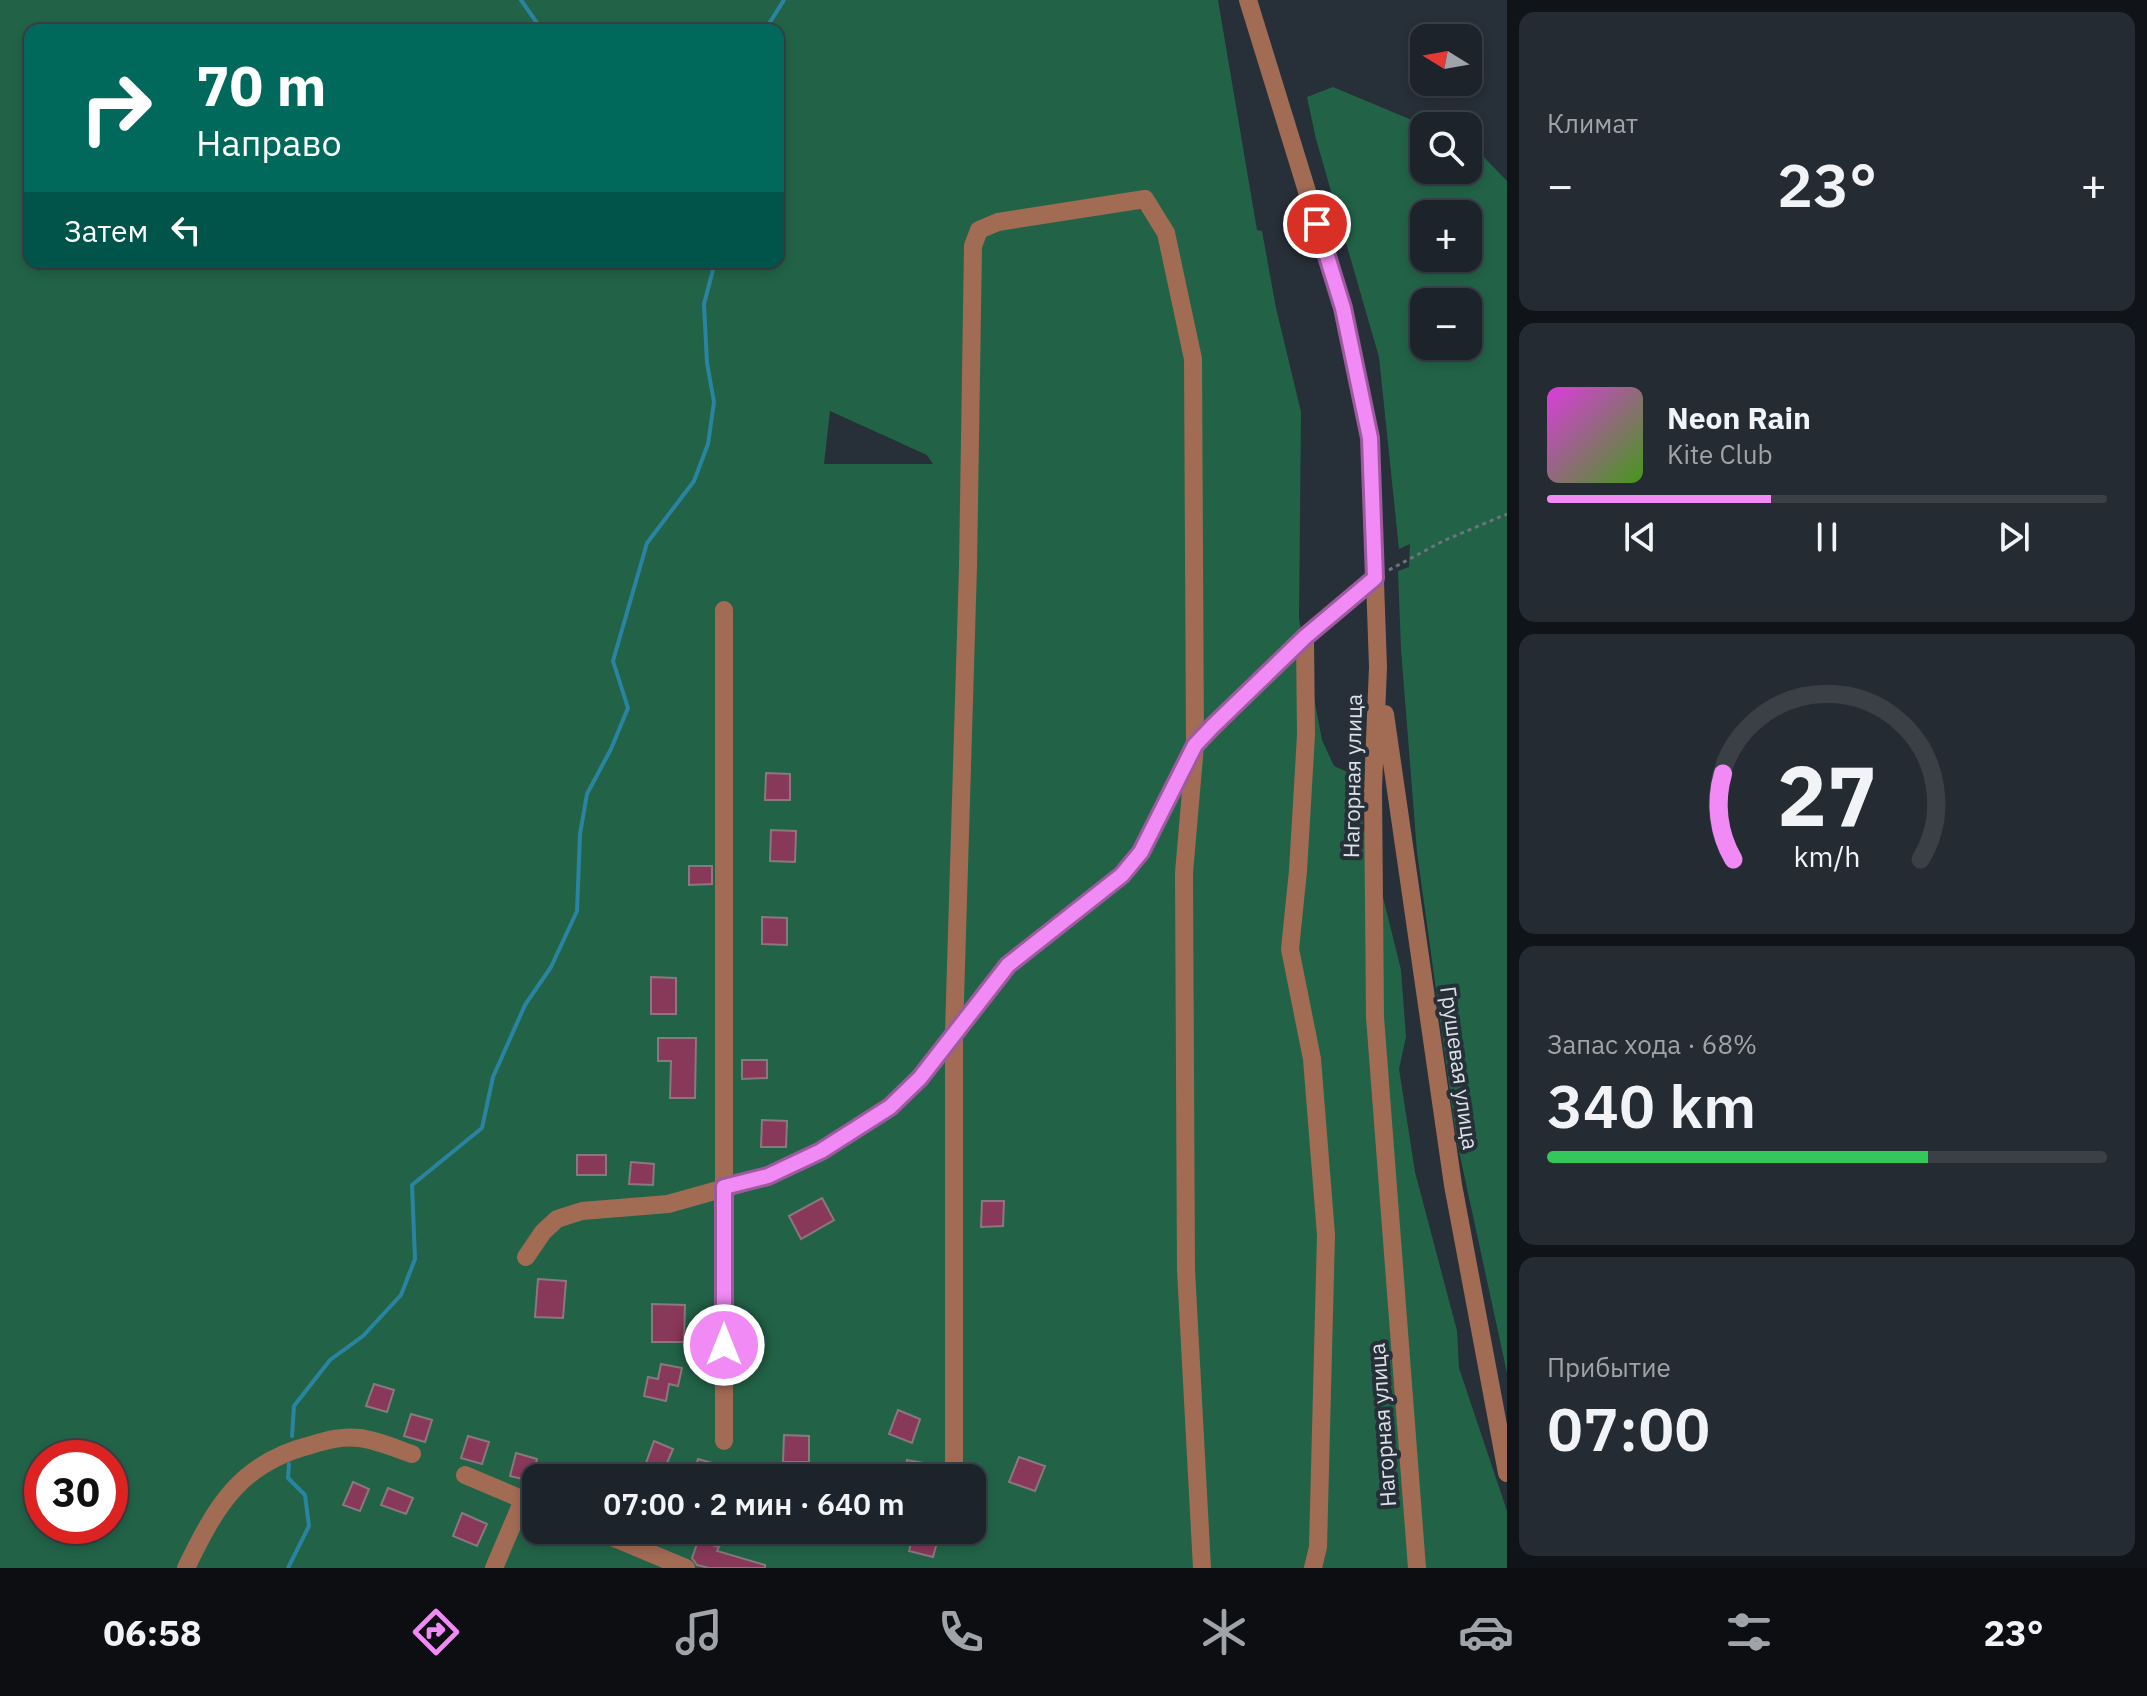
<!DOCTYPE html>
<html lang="ru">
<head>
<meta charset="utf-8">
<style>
	body { margin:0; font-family:"IBM Plex Sans",sans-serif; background:#252b33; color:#f1f3f6; height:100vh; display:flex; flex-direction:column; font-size:30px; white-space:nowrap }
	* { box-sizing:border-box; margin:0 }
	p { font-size:26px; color:#a0a4a9 }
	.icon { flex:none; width:44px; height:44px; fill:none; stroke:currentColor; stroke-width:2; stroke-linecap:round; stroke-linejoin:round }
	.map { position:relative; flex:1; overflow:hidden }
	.side { display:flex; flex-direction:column; gap:12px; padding:12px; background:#101318; width:640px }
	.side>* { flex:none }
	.hud { position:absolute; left:24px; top:24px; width:760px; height:244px; border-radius:16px; box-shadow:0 4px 12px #0003,0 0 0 2px #3b4047; background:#00695c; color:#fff; overflow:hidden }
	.needle { width:52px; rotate:281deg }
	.buttons { position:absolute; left:1410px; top:24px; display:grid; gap:16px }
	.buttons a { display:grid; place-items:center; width:72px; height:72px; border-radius:16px; background:#1d232b; box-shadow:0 4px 12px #0003,0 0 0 2px #3b4047; font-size:40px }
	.speed { position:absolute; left:24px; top:1440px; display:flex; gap:16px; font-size:40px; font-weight:700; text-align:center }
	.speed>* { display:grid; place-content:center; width:104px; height:104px; border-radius:50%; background:#1d232b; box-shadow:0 4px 12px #0003,0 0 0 2px #3b4047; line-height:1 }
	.speed .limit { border:12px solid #d22; background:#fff; color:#111 }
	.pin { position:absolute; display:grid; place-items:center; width:68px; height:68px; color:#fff; margin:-34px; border:4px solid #fff; border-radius:50%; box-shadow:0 2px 8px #0007 }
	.me { position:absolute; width:88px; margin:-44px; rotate:0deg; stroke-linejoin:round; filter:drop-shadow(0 0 6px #0008) }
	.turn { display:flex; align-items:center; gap:28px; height:168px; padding:0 40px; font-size:36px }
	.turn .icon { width:104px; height:104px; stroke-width:2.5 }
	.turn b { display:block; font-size:56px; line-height:68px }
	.then { display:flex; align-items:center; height:76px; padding:0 40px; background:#0003; gap:16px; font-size:30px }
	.big { font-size:60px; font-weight:600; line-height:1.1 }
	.side .widget { flex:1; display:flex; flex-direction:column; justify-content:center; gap:12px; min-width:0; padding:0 28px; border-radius:16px; background:#252b33 }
	.side .dial { align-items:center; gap:0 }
	.dial svg { height:208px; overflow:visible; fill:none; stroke:#3b4047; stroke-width:7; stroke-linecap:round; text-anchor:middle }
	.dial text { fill:#f1f3f6; stroke:none }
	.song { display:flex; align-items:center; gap:24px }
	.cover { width:96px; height:96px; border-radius:12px; background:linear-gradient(135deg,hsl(300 70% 55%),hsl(100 70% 35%)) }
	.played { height:8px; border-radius:4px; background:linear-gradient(90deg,#f18af4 40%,#3b4047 40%) }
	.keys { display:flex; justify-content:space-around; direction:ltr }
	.heat { display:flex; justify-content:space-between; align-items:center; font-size:44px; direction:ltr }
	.charge { height:12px; border-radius:6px; background:linear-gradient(90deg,#34c759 68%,#3b4047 0) }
	.trip { position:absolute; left:522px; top:1464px; width:464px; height:80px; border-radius:16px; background:#1d232b; box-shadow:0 4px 12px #0003,0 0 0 2px #3b4047; font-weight:600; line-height:80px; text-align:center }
	.tabs { display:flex; height:128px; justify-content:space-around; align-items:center; background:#0c0e11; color:#a0a4a9 }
	.tabs .icon { width:56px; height:56px }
	.tabs .active { color:#f18af4 }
	.tabs b { font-size:36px; color:#f1f3f6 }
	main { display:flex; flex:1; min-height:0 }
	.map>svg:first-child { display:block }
	.green { fill:#226348; fill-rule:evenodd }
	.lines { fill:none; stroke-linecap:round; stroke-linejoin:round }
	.stream { stroke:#2a83a0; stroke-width:4 }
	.building { fill:#883858; stroke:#89787d; stroke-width:2 }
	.path { stroke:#6c737c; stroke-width:3; stroke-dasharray:4 4; stroke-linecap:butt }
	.minor { stroke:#a26b54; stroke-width:18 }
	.route-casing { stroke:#9d5a9f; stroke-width:20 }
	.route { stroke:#f18af4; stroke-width:14 }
	.labels { text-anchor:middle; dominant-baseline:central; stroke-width:8; stroke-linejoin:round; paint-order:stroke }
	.street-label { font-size:22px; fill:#dbe1e7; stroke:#272f39 }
</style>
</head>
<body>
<main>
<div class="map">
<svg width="1507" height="1568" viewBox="0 0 1507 1568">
	<rect width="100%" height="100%" fill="#272f39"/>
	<path class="green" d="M0 0H1218L1257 230 1262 231 1276 308 1301 412 1299 619 1322 740 1334 766 1361 778 1363 828 1369 840 1401 970 1406 1037 1399 1069 1415 1172 1457 1331 1459 1368 1507 1511V1568H0ZM30 30H778V262H30ZM830 411 927 455 933 464H824ZM42 1458H110V1526H42ZM536 1478H972V1530H536Z
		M1333 87 1426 126 1424 170H1468V145L1474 147 1507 181V1373L1457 1142 1417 852 1401 649 1398 571 1409 567 1410 544 1399 549 1379 357 1316 139 1307 97ZM1424 214H1468V258H1424ZM1424 302H1468V346H1424Z"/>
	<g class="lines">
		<path class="stream" d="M521 0 542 30
			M765 30 784 0
			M292 1436 294 1406 330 1360 363 1336 401 1295 415 1259 412 1185 482 1128 493 1077 525 1005 551 967 577 911 580 834 587 794 611 749 628 708 613 661 647 543 694 481 708 444 714 402 707 363 704 304 715 262
			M288 1568 309 1526 305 1495 288 1478 289 1464"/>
	</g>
	<path class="building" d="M766 773 790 774V800H765Z
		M771 830 796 831 795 862 770 861Z
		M689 866H712V884L689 885Z
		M762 917 787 918V945L762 944Z
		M651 977 676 978V1014H651Z
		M658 1038H696L695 1098H670L671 1061H658Z
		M742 1060H767V1078L742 1079Z
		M762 1120 787 1121 786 1147H761Z
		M577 1155H606V1175H577Z
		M631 1162 654 1164 653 1185 629 1184Z
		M822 1198 834 1220 801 1239 789 1216Z
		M982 1201H1004L1003 1226 981 1227Z
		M538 1279 566 1281 563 1318 535 1317Z
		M652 1304 685 1305 684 1342H652Z
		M661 1364 682 1368 678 1386 669 1384 666 1401 644 1396 648 1377 658 1379Z
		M374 1384 394 1390 387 1412 366 1406Z
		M898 1410 920 1419 912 1443 889 1434Z
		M411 1414 432 1420 425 1442 404 1436Z
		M784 1435 809 1436V1462H783Z
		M468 1436 489 1442 482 1464 461 1458Z
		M654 1441 673 1449 664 1470 646 1463Z
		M516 1453 537 1459 531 1481 510 1476Z
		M1019 1457 1045 1466 1035 1491 1009 1482Z
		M698 1459 719 1465 715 1478H693Z
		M907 1460 929 1464 926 1478H903Z
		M353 1482 369 1489 360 1511 343 1505Z
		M388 1488 413 1498 406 1514 381 1505Z
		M462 1513 487 1524 477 1546 453 1536Z
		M915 1530 939 1535 933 1557 909 1551Z
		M698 1541 719 1547 717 1551 765 1565V1568H709L697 1565 692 1558Z"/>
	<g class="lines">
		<path class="path" d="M1389 570 1443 541 1507 514"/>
		<path class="minor" d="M1248 0 1343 308 1370 438 1378 667 1373 788 1375 1017 1417 1568
			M724 610V1441
			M1305 637 1306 735 1298 871 1290 949 1312 1059 1326 1235 1318 1547 1313 1568
			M1385 714 1453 1185 1507 1473
			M526 1257 543 1232 557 1219 582 1211 668 1204 768 1176 821 1151 890 1107 920 1078 1008 965 1122 875 1141 852 1195 745 1305 637 1375 578
			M465 1475 536 1505
			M954 1478V1033L968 567 973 246 979 230 998 222 1145 199 1166 233 1193 359 1195 745 1184 873 1186 1270 1202 1568
			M595 1530 686 1568
			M186 1568C216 1506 240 1463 311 1445 327 1440 342 1436 359 1438 376 1440 395 1448 412 1454
			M494 1568 523 1500"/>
	</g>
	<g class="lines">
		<g class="route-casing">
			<path id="route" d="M724 1345V1187L768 1176 821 1151 890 1107 920 1078 1008 965 1122 875 1141 852 1195 745 1213 726 1305 637 1375 578 1370 438 1343 308 1317 224"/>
		</g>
		<use href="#route" class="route"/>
	</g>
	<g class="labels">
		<g class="street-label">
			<text transform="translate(1352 776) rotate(-89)">Нагорная улица</text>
			<text transform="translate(1460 1068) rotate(82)">Грушевая улица</text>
			<text transform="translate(1382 1425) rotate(-94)">Нагорная улица</text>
		</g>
	</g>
</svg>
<div class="buttons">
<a><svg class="needle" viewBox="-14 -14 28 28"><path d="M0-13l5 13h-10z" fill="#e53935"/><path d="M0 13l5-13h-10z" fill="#a0a4a9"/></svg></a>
<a><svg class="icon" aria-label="search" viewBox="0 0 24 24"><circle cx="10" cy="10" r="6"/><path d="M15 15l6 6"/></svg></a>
<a>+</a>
<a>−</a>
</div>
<div class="speed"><div class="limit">30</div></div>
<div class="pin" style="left:1317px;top:224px;background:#d93025"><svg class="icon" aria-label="arrive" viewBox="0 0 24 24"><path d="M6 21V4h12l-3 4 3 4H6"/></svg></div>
<svg class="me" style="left:724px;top:1345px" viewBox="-20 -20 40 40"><circle r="17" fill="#f18af4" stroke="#fff" stroke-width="3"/><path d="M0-11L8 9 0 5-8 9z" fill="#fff"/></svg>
<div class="trip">07:00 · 2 мин · 640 m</div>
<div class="hud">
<div class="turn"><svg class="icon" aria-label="right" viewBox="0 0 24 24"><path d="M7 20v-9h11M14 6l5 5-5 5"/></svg><div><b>70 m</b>Направо</div></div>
<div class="then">Затем<svg class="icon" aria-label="left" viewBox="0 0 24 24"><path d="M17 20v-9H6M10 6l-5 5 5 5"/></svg></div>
</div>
</div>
<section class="side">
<div class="widget"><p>Климат</p>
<div class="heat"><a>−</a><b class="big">23°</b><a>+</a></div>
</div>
<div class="widget">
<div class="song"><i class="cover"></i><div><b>Neon Rain</b><p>Kite Club</p></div></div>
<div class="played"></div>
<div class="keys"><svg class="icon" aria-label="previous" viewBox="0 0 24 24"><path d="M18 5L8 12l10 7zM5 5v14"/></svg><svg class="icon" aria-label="pause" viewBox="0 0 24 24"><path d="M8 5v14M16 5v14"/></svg><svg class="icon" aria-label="next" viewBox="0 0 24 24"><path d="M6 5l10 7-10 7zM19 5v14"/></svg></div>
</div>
<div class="widget dial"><svg viewBox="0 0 100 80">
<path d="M14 69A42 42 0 1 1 86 69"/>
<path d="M14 69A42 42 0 0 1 10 36" stroke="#f18af4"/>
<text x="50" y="56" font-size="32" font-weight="700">27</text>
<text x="50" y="72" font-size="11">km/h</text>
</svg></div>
<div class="widget"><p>Запас хода · 68%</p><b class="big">340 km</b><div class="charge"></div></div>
<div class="widget"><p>Прибытие</p><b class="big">07:00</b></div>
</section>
</main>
<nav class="tabs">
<b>06:58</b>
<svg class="icon active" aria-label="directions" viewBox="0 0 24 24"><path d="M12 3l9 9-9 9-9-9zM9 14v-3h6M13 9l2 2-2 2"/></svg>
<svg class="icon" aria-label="music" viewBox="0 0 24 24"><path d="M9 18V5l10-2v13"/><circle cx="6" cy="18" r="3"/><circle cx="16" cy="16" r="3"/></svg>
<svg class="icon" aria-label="phone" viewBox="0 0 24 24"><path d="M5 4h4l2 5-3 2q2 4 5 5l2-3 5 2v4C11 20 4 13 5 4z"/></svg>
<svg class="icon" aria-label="climate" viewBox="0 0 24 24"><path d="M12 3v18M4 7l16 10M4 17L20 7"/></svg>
<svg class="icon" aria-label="car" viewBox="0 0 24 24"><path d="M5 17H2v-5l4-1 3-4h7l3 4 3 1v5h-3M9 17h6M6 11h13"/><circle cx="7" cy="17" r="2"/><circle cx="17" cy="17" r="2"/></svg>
<svg class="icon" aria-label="filters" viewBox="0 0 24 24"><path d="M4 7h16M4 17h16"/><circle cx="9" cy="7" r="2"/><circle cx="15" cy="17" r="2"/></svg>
<b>23°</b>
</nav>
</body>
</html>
